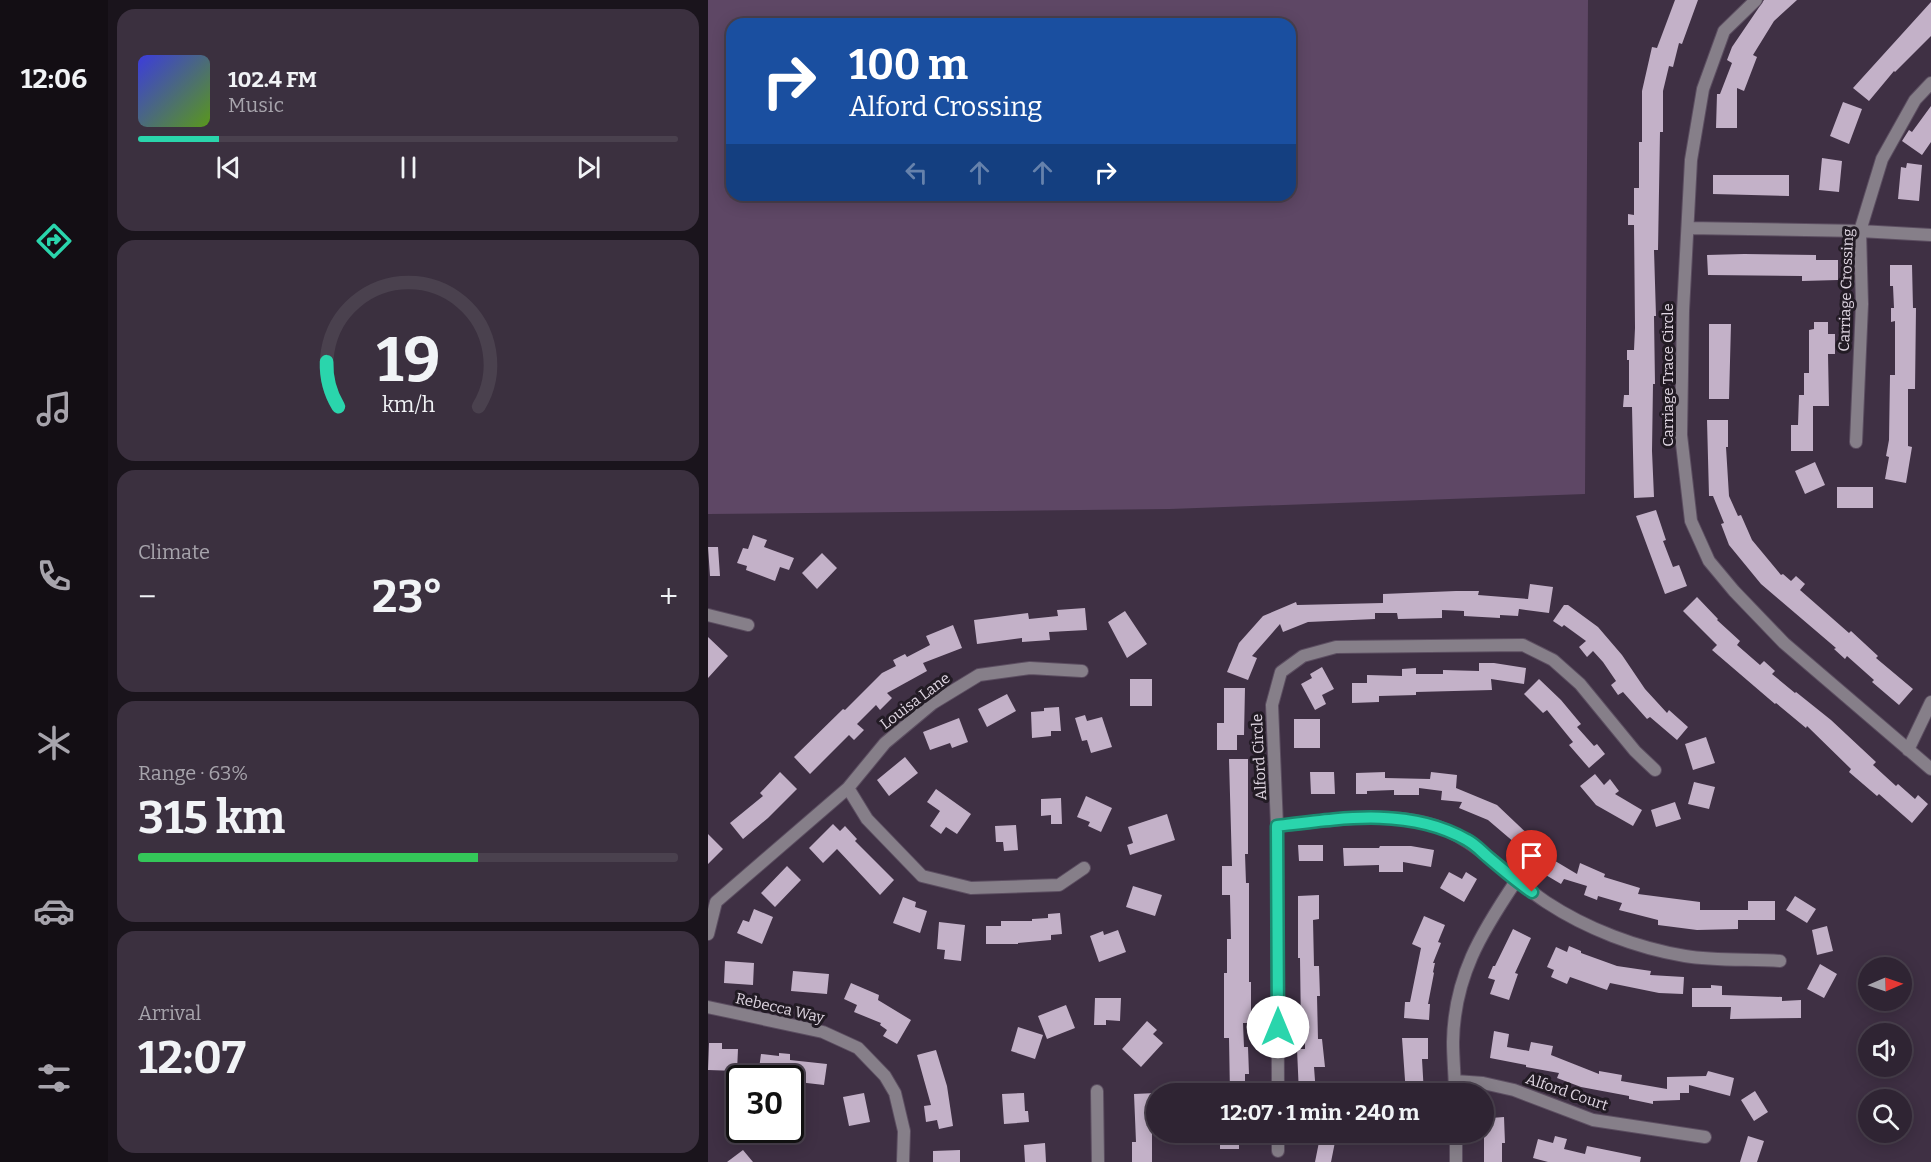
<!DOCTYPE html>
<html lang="en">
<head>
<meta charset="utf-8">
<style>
	body { margin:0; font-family:Bitter,serif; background:#3b303f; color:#f1f3f6; height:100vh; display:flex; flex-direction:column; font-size:22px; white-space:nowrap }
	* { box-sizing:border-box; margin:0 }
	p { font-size:20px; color:#a7a4ac }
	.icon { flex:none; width:33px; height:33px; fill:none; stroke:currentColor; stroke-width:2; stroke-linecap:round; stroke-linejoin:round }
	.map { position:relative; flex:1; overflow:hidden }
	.details { display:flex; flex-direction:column; gap:9px; padding:9px; background:#1a141c; width:600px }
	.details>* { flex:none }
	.hud { position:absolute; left:18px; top:18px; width:570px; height:183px; border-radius:18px; box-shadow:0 3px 15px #0003,0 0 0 2px #4a414e; background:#1a4fa0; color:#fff; overflow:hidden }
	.needle { width:39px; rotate:88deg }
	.controls { position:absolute; left:1150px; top:957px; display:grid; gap:12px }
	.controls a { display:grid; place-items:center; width:54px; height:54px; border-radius:50%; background:#2f2433; box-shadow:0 3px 15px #0003,0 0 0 2px #4a414e; font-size:30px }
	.speed { position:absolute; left:18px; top:1065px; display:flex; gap:12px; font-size:30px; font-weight:700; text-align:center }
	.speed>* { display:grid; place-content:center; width:78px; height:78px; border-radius:50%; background:#2f2433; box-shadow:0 3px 15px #0003,0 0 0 2px #4a414e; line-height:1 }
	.speed .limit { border:3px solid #111; border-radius:9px; background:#fff; color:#111 }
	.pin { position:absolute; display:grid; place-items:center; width:51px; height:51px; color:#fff; margin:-62px -26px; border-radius:50% 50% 50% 0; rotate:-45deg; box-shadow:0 0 6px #0007 }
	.pin .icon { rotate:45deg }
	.me { position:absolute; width:66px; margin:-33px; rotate:0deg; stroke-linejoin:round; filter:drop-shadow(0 0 4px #0008) }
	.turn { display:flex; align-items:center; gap:21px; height:126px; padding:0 24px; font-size:27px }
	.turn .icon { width:78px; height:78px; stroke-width:2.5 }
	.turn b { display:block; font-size:42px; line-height:51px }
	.lanes { display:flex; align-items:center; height:57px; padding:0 24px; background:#0003; justify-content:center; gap:30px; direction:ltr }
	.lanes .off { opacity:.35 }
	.big { font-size:45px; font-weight:700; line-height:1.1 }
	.details .card { flex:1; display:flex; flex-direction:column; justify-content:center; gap:9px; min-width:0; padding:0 21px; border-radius:18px; background:#3b303f }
	.details .dial { align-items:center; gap:0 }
	.dial svg { height:156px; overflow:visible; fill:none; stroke:#4a414e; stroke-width:7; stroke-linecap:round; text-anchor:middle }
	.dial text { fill:#f1f3f6; stroke:none }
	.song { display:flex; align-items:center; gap:18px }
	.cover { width:72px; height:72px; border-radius:9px; background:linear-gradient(135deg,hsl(240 70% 55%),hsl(90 70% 35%)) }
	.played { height:6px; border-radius:3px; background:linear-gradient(90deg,#2ad5ac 15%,#4a414e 15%) }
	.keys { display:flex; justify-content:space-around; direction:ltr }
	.heat { display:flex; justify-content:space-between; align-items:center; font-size:33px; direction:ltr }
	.charge { height:9px; border-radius:4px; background:linear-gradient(90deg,#34c759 63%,#4a414e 0) }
	.trip { position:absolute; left:438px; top:1083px; width:348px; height:60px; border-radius:30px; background:#2f2433; box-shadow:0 3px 15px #0003,0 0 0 2px #4a414e; font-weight:700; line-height:60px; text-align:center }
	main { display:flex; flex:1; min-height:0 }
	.tab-bar { display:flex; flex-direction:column; width:108px; justify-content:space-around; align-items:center; background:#130e14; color:#a7a4ac }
	.tab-bar .icon { width:42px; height:42px }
	.tab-bar .current { color:#2ad5ac }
	.tab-bar b { font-size:27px; color:#f1f3f6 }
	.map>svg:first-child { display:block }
	.green { fill:#5e4765; fill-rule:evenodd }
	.building { fill:#c3b1c8 }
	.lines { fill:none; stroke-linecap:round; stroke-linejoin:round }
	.minor-casing { stroke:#5c4e61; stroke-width:14 }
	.minor { stroke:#867f89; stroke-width:12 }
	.route-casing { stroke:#1b8a70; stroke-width:15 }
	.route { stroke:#2ad5ac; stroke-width:10 }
	.labels { text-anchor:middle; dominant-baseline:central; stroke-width:6; stroke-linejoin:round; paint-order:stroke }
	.street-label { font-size:15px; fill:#e0d7e3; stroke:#221b24 }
</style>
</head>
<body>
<main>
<nav class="tab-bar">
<b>12:06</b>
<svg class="icon current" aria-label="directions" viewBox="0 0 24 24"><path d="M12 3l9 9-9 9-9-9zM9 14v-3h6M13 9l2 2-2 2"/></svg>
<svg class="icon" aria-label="music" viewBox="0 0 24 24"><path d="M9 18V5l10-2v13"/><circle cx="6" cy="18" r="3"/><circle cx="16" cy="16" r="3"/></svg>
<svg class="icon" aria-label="phone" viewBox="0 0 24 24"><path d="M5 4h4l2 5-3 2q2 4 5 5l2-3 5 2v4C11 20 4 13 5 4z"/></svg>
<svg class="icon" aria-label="climate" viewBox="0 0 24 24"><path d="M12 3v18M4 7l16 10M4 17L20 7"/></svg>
<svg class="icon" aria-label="car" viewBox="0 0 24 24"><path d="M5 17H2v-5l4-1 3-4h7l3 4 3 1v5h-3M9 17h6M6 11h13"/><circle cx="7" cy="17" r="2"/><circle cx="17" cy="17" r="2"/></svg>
<svg class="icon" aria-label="filters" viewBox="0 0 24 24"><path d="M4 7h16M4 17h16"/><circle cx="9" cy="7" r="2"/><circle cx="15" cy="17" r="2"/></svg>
</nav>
<section class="details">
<div class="card">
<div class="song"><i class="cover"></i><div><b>102.4 FM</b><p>Music</p></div></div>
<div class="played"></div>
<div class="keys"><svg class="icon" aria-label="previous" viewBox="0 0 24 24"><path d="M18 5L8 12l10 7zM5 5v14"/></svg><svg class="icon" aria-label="pause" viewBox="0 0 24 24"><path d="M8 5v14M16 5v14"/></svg><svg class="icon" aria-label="next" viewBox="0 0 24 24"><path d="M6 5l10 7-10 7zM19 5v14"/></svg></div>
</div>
<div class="card dial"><svg viewBox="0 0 100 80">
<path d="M14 69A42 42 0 1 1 86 69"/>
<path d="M14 69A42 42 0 0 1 8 46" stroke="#2ad5ac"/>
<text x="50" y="56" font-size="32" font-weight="700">19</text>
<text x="50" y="72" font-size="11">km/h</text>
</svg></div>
<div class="card"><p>Climate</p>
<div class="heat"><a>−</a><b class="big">23°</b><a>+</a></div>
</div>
<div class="card"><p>Range · 63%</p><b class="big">315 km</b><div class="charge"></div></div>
<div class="card"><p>Arrival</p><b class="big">12:07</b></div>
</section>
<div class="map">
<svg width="1223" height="1162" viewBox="0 0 1223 1162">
	<rect width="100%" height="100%" fill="#3f3044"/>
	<path class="green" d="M0 0H880L877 494 462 509 0 514ZM24 24H582V195H24Z"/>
	<path class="building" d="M967 0H990L974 44 971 43 965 67 961 66 955 91V132H952L950 250H946L948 316H946L947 384H945L944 451 946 497 926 498 924 407H915L916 395H921V360H919V350H926L927 328 926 225H920V214L926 215V188H931V142H934V91L944 47 949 48Z
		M1056 0H1089L1066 21 1045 55 1049 57 1036 91 1029 88V128H1008L1009 94H1012L1024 63 1019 60 1024 47Z
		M1223 2V36L1187 72 1186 71 1161 101 1145 88Z
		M1135 102 1154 109 1141 144 1122 136Z
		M1223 106V142L1214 155 1194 141 1201 130 1204 132Z
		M1114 158 1134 161 1131 192 1111 190Z
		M1199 163 1214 165 1211 201 1190 199 1193 167 1198 168Z
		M1005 175H1081V196L1005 194Z
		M1036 254 1108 255V260H1130V280L1094 281V276L1000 275 999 255Z
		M1182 265H1204L1205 308H1208L1207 389H1200V446L1204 447 1198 483 1177 479 1181 457 1178 456 1181 440 1182 375H1187V321L1183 322V308H1186L1185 286H1182Z
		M1106 322H1120V334H1127V354H1120L1121 406H1105V451H1083V425H1090L1091 395H1096V373H1101V330L1106 329Z
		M1001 324H1023L1021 399H1001Z
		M999 420H1020V447H1018L1021 496 1030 516 1033 515 1044 540 1073 575 1075 574 1083 581 1088 576 1097 584 1092 590 1141 633 1143 631 1170 656 1168 658 1205 689 1191 705 1164 682 1166 680 1139 656 1137 659 1126 649 1128 648 1053 584 1021 545 1013 524 1016 523 1005 496H1001Z
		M1107 462 1117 485 1097 494 1087 471Z
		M1129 487H1165V508H1129Z
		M948 510 958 540 955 541 965 567 971 565 979 586 957 594 928 516Z
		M45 535 59 540 56 547 86 558 81 570 72 567 67 581 38 570 39 566 29 563 35 548 40 549Z
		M0 547H10L12 576H2Z
		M114 553 129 568 109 589 94 573Z
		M822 584 845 587 841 613 811 609 810 616 792 615V618L756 616V611L734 610V618L690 619 689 613H667V619L600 622 575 632 572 624 544 656 549 658 540 680 519 672 531 643 555 616 588 602 589 605 675 603V594L748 591H771L770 595 820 599Z
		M989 597 1010 619 1009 620 1032 641 1029 645 1052 665 1056 661 1067 671 1064 674 1087 693 1088 692 1123 720 1168 762 1165 765 1188 786 1190 784 1207 799 1210 795 1220 804 1204 823 1171 794 1169 796 1141 772 1143 769 1099 726 1098 728 1068 703 1067 704 1004 650 1009 645 975 611Z
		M856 605H860L890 627 914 655 937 689 959 713 961 710 980 727 969 740 942 717 939 719 915 692 910 695 903 685 908 681 895 662 885 651 879 657 871 647 878 641 856 625 854 627 845 621Z
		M377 608 379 630 341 632 342 640 314 642V638L269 644 266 620 320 613 321 619 350 616 349 610Z
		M417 611 439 644 419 658 400 622Z
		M245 625 254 648 215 663 219 671 179 693 184 698 172 710 168 705 149 724 156 730 146 740 141 735 102 774 86 757 135 709 137 710 174 673 188 666 185 660 197 654 199 657 222 645 218 636Z
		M0 637 20 656 0 678Z
		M771 663H786L818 668 816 684 783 679 784 690 708 692V695L671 696V702L644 703V683H659V675L694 676V669L708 668V674H735V670L771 671Z
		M614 667 626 689 614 695 618 704 607 710 593 684 604 678 602 674Z
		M422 679H444V706H422Z
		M831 679 853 700 873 724 869 727 886 746 889 744 897 754 881 768 861 745 865 742 839 710 835 713 816 694Z
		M516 688H537L536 735H529V750H509V723H516Z
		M299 694 308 711 279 727 270 709Z
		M351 707 353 731H343V736L324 738 323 712 336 711V708Z
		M377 715 379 721 394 717 404 747 383 753 379 740 374 741 367 718Z
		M251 718 260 742 244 748 242 743 222 750 215 732Z
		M586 719H612V748H586Z
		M998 737 1007 763 985 770 977 744Z
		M197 757 210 773 181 796 169 780Z
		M521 759H540V854H537L538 883H541V982H543V1023H535L536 1047H540L541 1074H537V1094H522L521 1038H516V973H519V939H523L522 895H514V866H524Z
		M72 772 89 789 60 818 35 839 22 823 55 796 52 793Z
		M602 772H626L627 794H603Z
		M677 772V778L722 779 723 772 749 775 748 788 789 805 831 845 827 849 869 874 872 863 897 874 896 877 932 888 930 894 992 902V910H1040V901H1067V920H1030V929L989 930 950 925V920L911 910 914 903 890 896 889 900 876 895 879 886 856 879 853 884 831 871 805 846 807 843 780 820 751 808 754 802 733 800 734 791 711 788V795H686V790L659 791V794H648V773Z
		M887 774 896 785 902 779 911 791 907 794 934 810 925 826 888 805 872 786Z
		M986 782 1007 787 1001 809 980 804Z
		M228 789 263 814 249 834 238 827 233 834 222 826 232 811 219 802Z
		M378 796 404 808 393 832 380 826 382 822 369 817Z
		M353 798 354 824H343V815L333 816V799Z
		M967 802 973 819 948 827 943 810Z
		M459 814 467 840 422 855 419 845 425 843 420 827Z
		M125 824 132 831 137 826 149 839 147 841 186 880 172 895 129 849 115 863 101 848Z
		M308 825 310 850 296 851 295 842H288L287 826Z
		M0 834 15 849 0 864Z
		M590 845H615V861H591Z
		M672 846H703L726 850 723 867 695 862V872H671V865L636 866 635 848H671Z
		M79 866 93 880 67 907 53 893Z
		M741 872 754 879 758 872 769 879 756 902 732 888Z
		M425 886 454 895 447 916 418 907Z
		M611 895V919L605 920 606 966H611L612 996H609L610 1039H614L617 1067H606L608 1094H591L589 1049H597V1029H593L592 958H590V896Z
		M1087 896 1108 909 1099 923 1078 910Z
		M195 897 208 902 207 907 219 911 212 933 185 923Z
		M46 909 65 917 54 944 29 933 35 920 41 922Z
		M352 913 354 934 343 935V940L310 943V944H278V926H293V921H324V919L340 918V914Z
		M716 916 737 925 730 942 733 943 725 963H727L725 972 726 973 720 1004H722L721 1020 696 1018 697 1002H702L713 948 704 944Z
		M231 922 257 925 253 961 236 959 237 950 229 949Z
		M1119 926 1125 951 1109 955 1104 930Z
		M805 929 823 938 807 973 810 974 801 1000 782 994 787 980 780 978 785 966H787Z
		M410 930 418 952 391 962 382 936 395 931 396 935Z
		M861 946 873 951V953L909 966 943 971 942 975 976 977 975 994 951 993 902 983 899 990 862 977 859 984 843 977 846 970 839 967 848 947 859 952Z
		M17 961 46 963 45 985 16 983Z
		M1112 964 1129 974 1116 998 1099 989Z
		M85 971 121 974 119 994 83 991Z
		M143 983 171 995 170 1000 203 1020 189 1044 175 1036 179 1030 172 1025 173 1023 146 1012 149 1005 136 999Z
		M1003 985 1014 986V995L1074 997V1001L1093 1000V1018L1022 1019 1023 1007H984V988H1003Z
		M387 998H413L412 1021 398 1020V1025H386Z
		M358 1005 367 1028 339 1039 330 1016Z
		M439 1021 449 1030 445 1034 455 1043 433 1067 414 1049Z
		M310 1027 335 1035 327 1059 303 1051Z
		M786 1031 801 1034 799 1047 821 1051 823 1042 845 1046 843 1055 891 1074V1071L914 1075 913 1081 959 1089V1077L998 1076 1000 1071 1026 1078 1022 1096 981 1085V1093H972V1100L945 1101V1104L921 1099V1096L873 1087 849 1078 851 1073 818 1067V1065L782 1058Z
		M694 1038H720V1059H714L716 1094H698Z
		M1 1043H14V1049H30L29 1071 0 1070Z
		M228 1050 239 1086 245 1126 231 1129 229 1120 218 1122 216 1106 223 1105 209 1055Z
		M71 1053 82 1054V1060L119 1064 116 1085 90 1082V1078L50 1076 53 1054 71 1056Z
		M1047 1091 1060 1112 1046 1121 1033 1100Z
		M156 1093 162 1122 141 1126 135 1097Z
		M316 1093 317 1111H320L321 1122 296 1124 294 1094Z
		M448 1093V1123H444V1162H424V1142H428L426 1094Z
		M796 1117 797 1143H794V1162H776V1124H783V1118Z
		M512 1132H531V1149H512Z
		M613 1132H629L623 1162H607Z
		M847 1136 859 1139 856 1149 877 1154 879 1146 933 1157 932 1162H840L825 1158 830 1139 845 1143Z
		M1040 1136 1056 1141 1049 1162H1032Z
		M337 1143 338 1162H317L316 1145Z
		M35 1150 45 1162H19Z
		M252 1150V1162H225V1151Z"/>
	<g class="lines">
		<g class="minor-casing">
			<path id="minor" d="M1048 0 1016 31 995 89 983 160 975 311 973 435 983 521 1001 561 1026 591 1076 643 1223 769
				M980 228 1152 231 1223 235
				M1148 442 1154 304 1152 231 1174 159 1207 100 1223 83
				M0 615 40 625
				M1200 750 1223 702
				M140 788 159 819 214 876 263 888 351 885 376 868
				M569 826C615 821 669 812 714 822 764 833 797 875 838 902 879 929 929 948 977 956 1007 961 1042 959 1072 961
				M0 934 8 902 140 788 177 743 225 703 271 675 322 668 374 671
				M0 1007 115 1032 150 1048 177 1076 187 1093 196 1131 195 1162
				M747 1081 775 1083 806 1090 885 1120 997 1137
				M389 1091 390 1162
				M570 1094 569 826 564 705 573 672 595 656 628 647 815 645 845 660 872 684 927 751 947 770
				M747 1094C747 1077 745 1059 745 1042 746 977 773 933 808 881
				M570 1132V1151
				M748 1132V1162"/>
		</g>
		<use href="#minor" class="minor"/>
	</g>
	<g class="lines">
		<g class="route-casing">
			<path id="route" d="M570 1027 569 826C633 818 701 807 759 840 767 844 773 851 780 857 794 869 808 881 824 892"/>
		</g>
		<use href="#route" class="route"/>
	</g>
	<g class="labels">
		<g class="street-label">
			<text transform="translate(1138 290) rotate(-88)">Carriage Crossing</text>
			<text transform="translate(960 375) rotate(-90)">Carriage Trace Circle</text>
			<text transform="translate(207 701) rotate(-37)">Louisa Lane</text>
			<text transform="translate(551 757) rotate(-93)">Alford Circle</text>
			<text transform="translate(72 1008) rotate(13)">Rebecca Way</text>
			<text transform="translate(859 1092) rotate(19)">Alford Court</text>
		</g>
	</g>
</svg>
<div class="controls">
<a><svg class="needle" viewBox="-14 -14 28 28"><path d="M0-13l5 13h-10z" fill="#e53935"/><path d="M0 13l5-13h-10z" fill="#a7a4ac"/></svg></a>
<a><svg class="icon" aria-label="sound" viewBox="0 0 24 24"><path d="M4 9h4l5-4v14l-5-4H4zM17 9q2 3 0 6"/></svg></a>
<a><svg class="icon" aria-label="search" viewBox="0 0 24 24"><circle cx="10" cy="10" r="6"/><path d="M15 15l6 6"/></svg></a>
</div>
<div class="speed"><div class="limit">30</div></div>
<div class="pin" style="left:824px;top:892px;background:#d93025"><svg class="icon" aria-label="arrive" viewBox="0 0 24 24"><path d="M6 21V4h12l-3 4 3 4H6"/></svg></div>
<svg class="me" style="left:570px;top:1027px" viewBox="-20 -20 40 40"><circle r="19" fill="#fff"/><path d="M0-13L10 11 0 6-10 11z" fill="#2ad5ac"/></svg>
<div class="trip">12:07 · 1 min · 240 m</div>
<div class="hud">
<div class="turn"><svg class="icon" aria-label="right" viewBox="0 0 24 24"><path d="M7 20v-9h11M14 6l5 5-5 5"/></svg><div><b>100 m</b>Alford Crossing</div></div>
<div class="lanes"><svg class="icon off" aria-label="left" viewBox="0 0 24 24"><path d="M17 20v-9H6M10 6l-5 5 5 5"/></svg><svg class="icon off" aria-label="ahead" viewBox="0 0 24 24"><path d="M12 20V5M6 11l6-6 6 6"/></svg><svg class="icon off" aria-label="ahead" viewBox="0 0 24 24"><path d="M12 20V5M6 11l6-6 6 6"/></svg><svg class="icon" aria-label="right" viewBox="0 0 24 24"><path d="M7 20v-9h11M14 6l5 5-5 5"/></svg></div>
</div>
</div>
</main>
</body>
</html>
